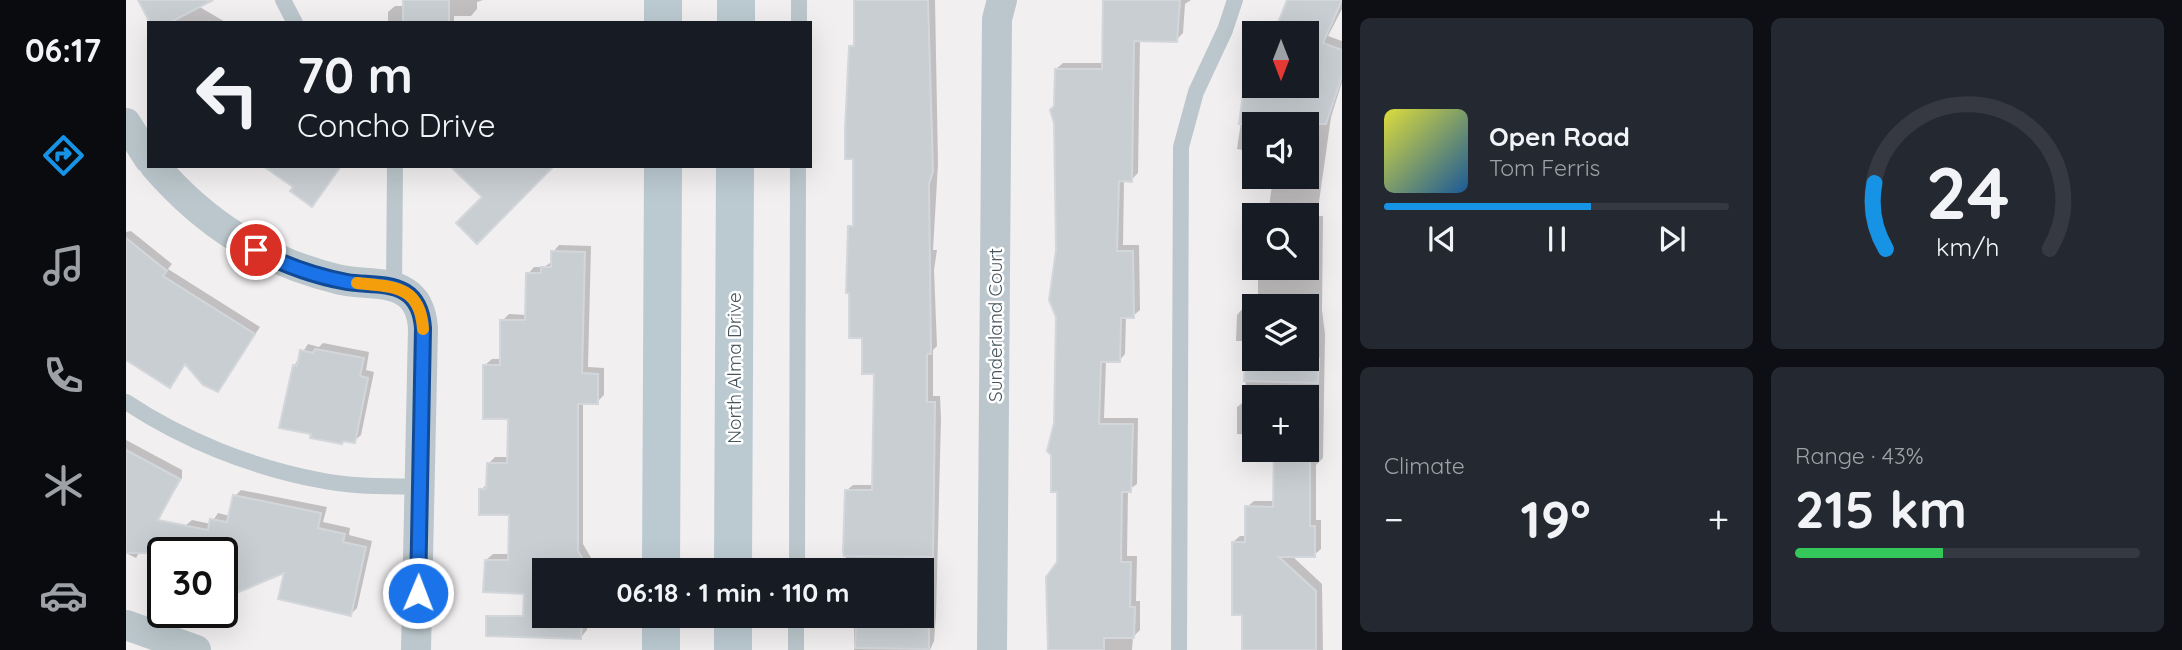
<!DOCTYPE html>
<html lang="en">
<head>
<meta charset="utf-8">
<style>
	body { margin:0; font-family:Quicksand,sans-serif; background:#242831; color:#f1f3f6; height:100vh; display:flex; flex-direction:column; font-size:26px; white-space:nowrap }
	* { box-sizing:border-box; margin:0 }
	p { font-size:23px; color:#9ea1a6 }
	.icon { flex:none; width:38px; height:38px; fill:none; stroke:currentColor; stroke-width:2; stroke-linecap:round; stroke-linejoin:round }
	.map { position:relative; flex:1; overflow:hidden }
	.details { display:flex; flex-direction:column; gap:18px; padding:18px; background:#0d0f14; width:840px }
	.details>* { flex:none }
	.top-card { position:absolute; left:21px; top:21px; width:665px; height:147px; border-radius:0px; box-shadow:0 7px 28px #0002; background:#171b24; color:#f1f3f6; overflow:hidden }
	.needle { width:46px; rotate:180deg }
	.controls { position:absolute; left:1116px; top:21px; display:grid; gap:14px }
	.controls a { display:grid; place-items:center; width:77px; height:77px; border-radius:0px; background:#171b24; box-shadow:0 7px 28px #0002; font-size:35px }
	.speed { position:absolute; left:21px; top:537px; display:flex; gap:14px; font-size:35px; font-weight:700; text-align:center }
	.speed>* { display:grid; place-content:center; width:91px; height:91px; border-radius:50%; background:#171b24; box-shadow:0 7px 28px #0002; line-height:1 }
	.speed .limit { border:4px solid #111; border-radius:10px; background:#fff; color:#111 }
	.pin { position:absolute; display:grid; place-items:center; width:60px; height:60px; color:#fff; margin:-30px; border:4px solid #fff; border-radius:50%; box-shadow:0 2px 7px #0007 }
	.me { position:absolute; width:77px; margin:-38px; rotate:1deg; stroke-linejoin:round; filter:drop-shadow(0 0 5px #0008) }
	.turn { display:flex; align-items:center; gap:24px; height:147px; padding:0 35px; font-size:32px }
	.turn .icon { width:91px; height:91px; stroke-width:2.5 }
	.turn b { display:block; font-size:49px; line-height:60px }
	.big { font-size:52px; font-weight:700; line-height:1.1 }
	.details .card { flex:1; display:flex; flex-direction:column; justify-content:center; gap:10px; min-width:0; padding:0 24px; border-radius:10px; background:#242831 }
	.details .dial { align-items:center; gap:0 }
	.dial svg { height:182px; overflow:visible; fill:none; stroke:#363941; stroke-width:7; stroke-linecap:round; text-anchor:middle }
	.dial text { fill:#f1f3f6; stroke:none }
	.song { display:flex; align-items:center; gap:21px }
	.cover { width:84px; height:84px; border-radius:10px; background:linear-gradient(135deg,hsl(60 70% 55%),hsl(210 70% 35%)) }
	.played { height:7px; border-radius:4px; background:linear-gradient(90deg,#1693e5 60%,#363941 60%) }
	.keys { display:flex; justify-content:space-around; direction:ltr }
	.heat { display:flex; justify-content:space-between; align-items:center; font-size:38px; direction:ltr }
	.charge { height:10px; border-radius:5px; background:linear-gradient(90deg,#34c759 43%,#363941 0) }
	.details .tiles { flex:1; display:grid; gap:18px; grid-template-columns:repeat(2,1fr) }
	.trip { position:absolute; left:406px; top:558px; width:402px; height:70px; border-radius:0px; background:#171b24; box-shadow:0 7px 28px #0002; font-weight:700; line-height:70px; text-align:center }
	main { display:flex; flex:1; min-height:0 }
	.menu { display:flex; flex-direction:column; width:126px; justify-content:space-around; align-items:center; background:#090b0e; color:#9ea1a6 }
	.menu .icon { width:49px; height:49px }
	.menu .on { color:#1693e5 }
	.menu b { font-size:32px; color:#f1f3f6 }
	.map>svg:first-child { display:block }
	.shadow { fill:#0003 }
	.building { fill:#c9ced2; stroke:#d3d7db; stroke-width:2 }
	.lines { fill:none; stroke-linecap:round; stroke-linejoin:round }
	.service { stroke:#bbc7cc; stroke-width:16 }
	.minor { stroke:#bbc7cc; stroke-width:30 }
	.secondary { stroke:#bbc9d1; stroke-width:38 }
	.route-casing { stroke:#114b97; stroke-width:18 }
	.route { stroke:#1a73e8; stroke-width:12 }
	.slow { stroke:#f59e0b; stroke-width:12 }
	.labels { text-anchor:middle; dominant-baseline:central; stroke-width:5; stroke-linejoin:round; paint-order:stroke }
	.street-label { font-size:19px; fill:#47565d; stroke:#fff }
</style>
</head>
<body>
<main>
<nav class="menu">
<b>06:17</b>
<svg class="icon on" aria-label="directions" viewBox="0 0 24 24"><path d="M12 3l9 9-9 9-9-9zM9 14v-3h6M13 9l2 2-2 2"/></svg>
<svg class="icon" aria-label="music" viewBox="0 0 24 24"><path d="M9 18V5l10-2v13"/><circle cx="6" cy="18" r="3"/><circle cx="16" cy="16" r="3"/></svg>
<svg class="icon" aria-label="phone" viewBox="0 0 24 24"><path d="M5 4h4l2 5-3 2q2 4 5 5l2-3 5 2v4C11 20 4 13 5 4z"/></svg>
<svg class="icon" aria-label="climate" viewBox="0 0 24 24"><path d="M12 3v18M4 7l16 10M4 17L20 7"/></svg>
<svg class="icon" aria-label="car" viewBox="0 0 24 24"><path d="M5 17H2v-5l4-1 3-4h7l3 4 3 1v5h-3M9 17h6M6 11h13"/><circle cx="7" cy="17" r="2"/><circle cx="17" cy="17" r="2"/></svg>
</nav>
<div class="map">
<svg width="1216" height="650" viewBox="0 0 1216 650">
	<rect width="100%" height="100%" fill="#f2eff0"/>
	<path class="shadow" d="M14 0H84L72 6 101 23H26Z
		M278 0H357L351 2V9L345 16H328V23H262V12L269 6H278Z
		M730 0H809L812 164 807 250H811L808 270 811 346 807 350V396H814L815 418 810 616 808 641 804 650H728V616H796V570H720V491L727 485H747L749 372 738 337 724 227 729 222 725 46 730 42Z
		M979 0H1065L1059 4 1057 33 1050 40 1014 39 1012 173 1005 180H998L997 245H1013L1014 310 1007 316H1000L999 354 993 361 980 360 978 418H1012L1011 484 1002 490 1001 556H1011L1010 601H1014V630L1007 637 1006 650H924L932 563 933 490 930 424 932 250 930 122 926 110 930 106V69L937 63H978Z
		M1169 0H1216V9L1202 36 1216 41V82L1205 117 1191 216H1197L1196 310 1199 334 1197 458 1190 465V520H1195V549L1188 555H1165L1196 584 1197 650H1117L1118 613 1107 542 1114 536H1121V507L1128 501H1149L1150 450H1181V397H1129V435L1111 434V407L1119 401 1121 341H1110L1111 315 1117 308H1129V359H1181V306H1132V268H1181V215H1142L1147 177H1181V124H1129V152L1111 149 1119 94 1129 65V86H1181V33H1147Z
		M1125 216H1129V250H1118V222Z
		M5 231 46 264 42 269 134 327 92 390 61 363 44 385 0 358V232Z
		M433 245 465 246 462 367 478 368V395L471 402H457V544L471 568 468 570H418V616H462L461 630 455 637 398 635 400 592 360 560 367 554H384L385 514 355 490 362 483V464L369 457H383L384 418 359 365 366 359H376V321L383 314 401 315 402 274 408 267H418L427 261V252Z
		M197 343 243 352 240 370 248 372 235 435 228 441 219 439 216 442 168 366 182 344 193 347Z
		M0 440 56 470V478L10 558 0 553Z
		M115 490 201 507 197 522 224 528 223 535 246 541 231 608 224 615 160 570 96 553H53L59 526 66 520 85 524 92 513 104 516 109 496Z"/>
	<path class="building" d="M12 0H87L43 23H24Z
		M277 0H323V23H277Z
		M728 0H802L807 171 803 184 805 354H801V402H809L807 557 718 556 717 551 719 490H746L748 374H736V338H723V293H720L722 226H727V159H719V129L723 46H728Z
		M977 0H1054L1051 42 1008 41 1006 182 993 181 991 251H1007L1008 318H995L994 362H975L973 424H1007L1005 492H996L995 562H1005L1004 607H1009L1008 638H978V650H922L920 577 931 562V492H925V455L921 451 928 423 930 317 923 300 930 250 928 123 924 110 928 106 929 69H976Z
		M1161 0H1216L1197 43 1216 50V76L1200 124H1113L1118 86H1181V33H1148Z
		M137 166H215L186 207 164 191 167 187Z
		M324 166H428L351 244 330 223 356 197Z
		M0 238 41 271 37 276 129 334 92 392 77 385 59 364 44 388 0 360Z
		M425 251 459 252 456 373 472 374V404H452V551L463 570H418V616H456L455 639 360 636V616H397L398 594 357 592 359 560H382L383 515H353V489H360L361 463H381L382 419H357V365H374V320H399L400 273H415V267H425Z
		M189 349 238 358 234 376 242 378 229 443 217 441 216 444 184 438 185 434 153 428 167 365 171 366 174 350 187 353Z
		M1119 359H1193L1192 383 1118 381Z
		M0 450 54 479 32 520 82 530 84 519 101 522 107 495 195 513 192 528 219 534 217 542 240 547 225 616 152 599 158 573 113 592H103L96 586V553H0Z
		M1148 450H1184V526H1189V557H1153L1190 591V650H1116V615H1106V542H1119V506L1147 507Z
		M751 616H803V649L729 648 730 626H751Z"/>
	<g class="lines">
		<path class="service" d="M157 0 169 23
			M673 23V0
			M268 287 269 166
			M0 402C57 440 125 467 193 480 226 487 261 486 294 487
			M671 570 672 166
			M670 650V616
			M1053 650 1055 147 1070 92 1099 30 1109 0"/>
		<path class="minor" d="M0 123 23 159
			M29 166C79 224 137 261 211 279 232 285 261 280 279 292 292 300 296 314 297 328L290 650
			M0 625 70 650
			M866 650 871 19 876 0"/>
		<path class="secondary" d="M537 23V0
			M610 23V0
			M535 570 537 166
			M607 570 609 166
			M535 616V650
			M607 650V616"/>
	</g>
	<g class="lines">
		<g class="route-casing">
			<path id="route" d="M130 250C158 265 189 276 221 282 239 285 263 282 279 292 292 300 296 314 297 328L292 593"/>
		</g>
		<use href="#route" class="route"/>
		<path class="slow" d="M231 283C267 287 294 285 297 329"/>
	</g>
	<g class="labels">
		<g class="street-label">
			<text transform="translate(869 325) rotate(-90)">Sunderland Court</text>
			<text transform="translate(608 368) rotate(-90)">North Alma Drive</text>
		</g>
	</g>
</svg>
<div class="controls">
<a><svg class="needle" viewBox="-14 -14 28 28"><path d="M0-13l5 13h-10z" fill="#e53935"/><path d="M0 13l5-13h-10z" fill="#9ea1a6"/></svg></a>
<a><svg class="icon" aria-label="sound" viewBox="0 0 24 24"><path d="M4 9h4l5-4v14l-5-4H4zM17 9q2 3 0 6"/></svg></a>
<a><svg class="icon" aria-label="search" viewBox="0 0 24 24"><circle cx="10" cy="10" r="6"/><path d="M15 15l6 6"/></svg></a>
<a><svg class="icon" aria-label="layers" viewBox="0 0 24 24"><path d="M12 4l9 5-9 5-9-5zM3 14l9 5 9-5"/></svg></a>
<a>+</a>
</div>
<div class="speed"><div class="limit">30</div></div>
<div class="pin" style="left:130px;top:250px;background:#d93025"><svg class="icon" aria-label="arrive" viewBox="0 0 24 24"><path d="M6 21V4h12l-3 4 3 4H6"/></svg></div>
<svg class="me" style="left:292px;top:593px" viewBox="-20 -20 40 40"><circle r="17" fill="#1a73e8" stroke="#fff" stroke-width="3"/><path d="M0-11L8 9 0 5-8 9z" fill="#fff"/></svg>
<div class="trip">06:18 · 1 min · 110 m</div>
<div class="top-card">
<div class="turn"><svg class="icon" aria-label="left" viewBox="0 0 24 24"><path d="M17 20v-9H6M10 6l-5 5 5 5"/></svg><div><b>70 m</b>Concho Drive</div></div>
</div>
</div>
<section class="details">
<div class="tiles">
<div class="card">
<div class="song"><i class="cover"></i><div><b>Open Road</b><p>Tom Ferris</p></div></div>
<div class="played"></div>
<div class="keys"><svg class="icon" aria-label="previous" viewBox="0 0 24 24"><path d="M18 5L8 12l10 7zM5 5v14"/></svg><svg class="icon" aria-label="pause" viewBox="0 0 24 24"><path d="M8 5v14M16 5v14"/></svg><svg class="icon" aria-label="next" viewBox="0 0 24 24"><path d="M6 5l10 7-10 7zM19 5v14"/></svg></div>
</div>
<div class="card dial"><svg viewBox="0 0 100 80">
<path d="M14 69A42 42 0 1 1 86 69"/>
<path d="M14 69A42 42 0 0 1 9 40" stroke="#1693e5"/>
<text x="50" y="56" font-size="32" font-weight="700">24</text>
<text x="50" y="72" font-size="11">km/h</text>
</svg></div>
<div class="card"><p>Climate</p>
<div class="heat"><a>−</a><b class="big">19°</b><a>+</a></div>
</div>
<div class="card"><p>Range · 43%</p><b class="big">215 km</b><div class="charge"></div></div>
</div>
</section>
</main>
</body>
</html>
